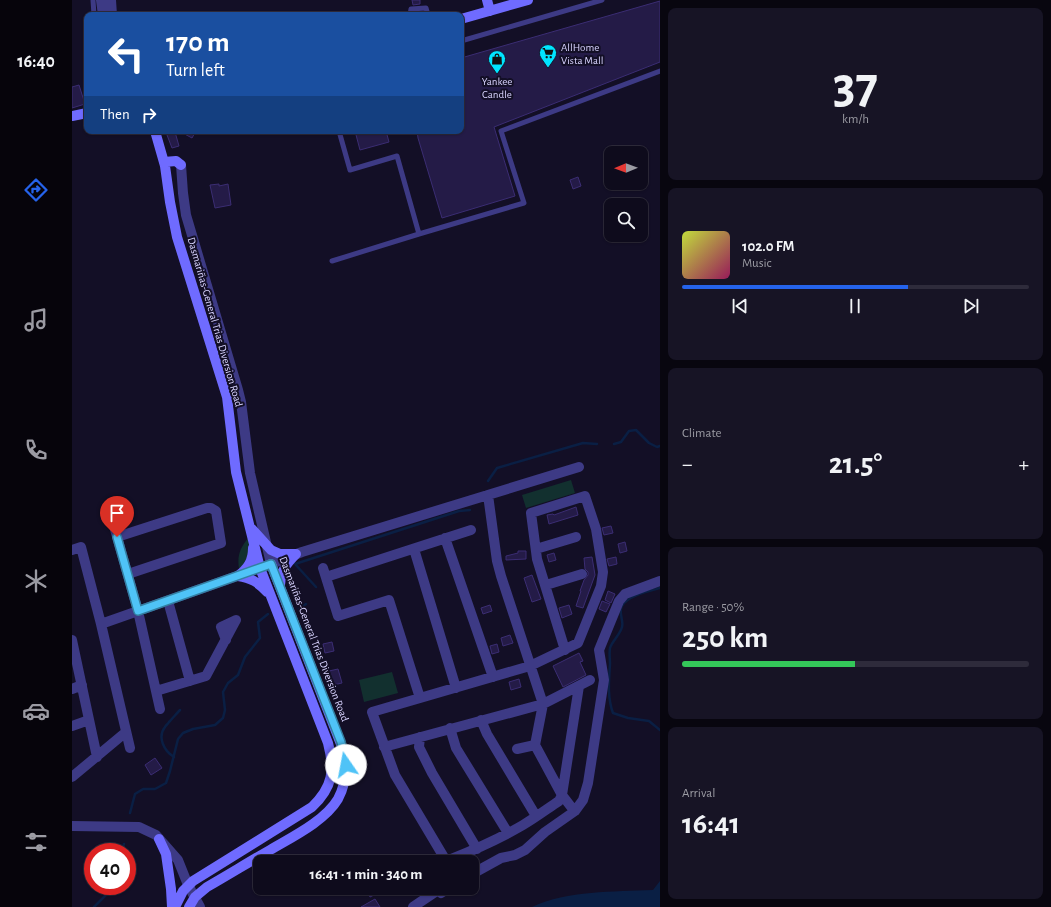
<!DOCTYPE html>
<html lang="en">
<head>
<meta charset="utf-8">
<style>
	body { margin:0; font-family:"Alegreya Sans",sans-serif; background:#171425; color:#f1f3f6; height:100vh; display:flex; flex-direction:column; font-size:15px; white-space:nowrap }
	* { box-sizing:border-box; margin:0 }
	p { font-size:13px; color:#9b9ba3 }
	.icon { flex:none; width:22px; height:22px; fill:none; stroke:currentColor; stroke-width:2; stroke-linecap:round; stroke-linejoin:round }
	.map { position:relative; flex:1; overflow:hidden }
	.details { display:flex; flex-direction:column; gap:8px; padding:8px; background:#08060f; width:391px }
	.details>* { flex:none }
	.top-card { position:absolute; left:12px; top:12px; width:380px; height:122px; border-radius:8px; box-shadow:0 1px 3px #0004,0 0 0 1px #2e2b3b; background:#1a4fa0; color:#fff; overflow:hidden }
	.needle { width:26px; rotate:269deg }
	.fabs { position:absolute; left:532px; top:146px; display:grid; gap:8px }
	.fabs a { display:grid; place-items:center; width:44px; height:44px; border-radius:8px; background:#0e0b1c; box-shadow:0 1px 3px #0004,0 0 0 1px #2e2b3b; font-size:20px }
	.speed { position:absolute; left:12px; top:843px; display:flex; gap:8px; font-size:20px; font-weight:700; text-align:center }
	.speed>* { display:grid; place-content:center; width:52px; height:52px; border-radius:50%; background:#0e0b1c; box-shadow:0 1px 3px #0004,0 0 0 1px #2e2b3b; line-height:1 }
	.speed .limit { border:6px solid #d22; background:#fff; color:#111 }
	.pin { position:absolute; display:grid; place-items:center; width:34px; height:34px; color:#fff; margin:-41px -17px; border-radius:50% 50% 50% 0; rotate:-45deg; box-shadow:0 0 4px #0007 }
	.pin .icon { rotate:45deg }
	.me { position:absolute; width:44px; margin:-22px; rotate:348deg; stroke-linejoin:round; filter:drop-shadow(0 0 3px #0008) }
	.turn { display:flex; align-items:center; gap:14px; height:84px; padding:0 16px; font-size:18px }
	.turn .icon { width:52px; height:52px; stroke-width:2.5 }
	.turn b { display:block; font-size:28px; line-height:34px }
	.then { display:flex; align-items:center; height:38px; padding:0 16px; background:#0003; gap:8px; font-size:15px }
	.big { font-size:30px; font-weight:600; line-height:1.1 }
	.details .tile { flex:1; display:flex; flex-direction:column; justify-content:center; gap:6px; min-width:0; padding:0 14px; border-radius:8px; background:#171425 }
	.details .dial { align-items:center; gap:0 }
	.dial b { font-size:52px; line-height:1 }
	.song { display:flex; align-items:center; gap:12px }
	.cover { width:48px; height:48px; border-radius:6px; background:linear-gradient(135deg,hsl(70 70% 55%),hsl(330 70% 35%)) }
	.played { height:4px; border-radius:2px; background:linear-gradient(90deg,#2563eb 65%,#2e2b3b 65%) }
	.keys { display:flex; justify-content:space-around; direction:ltr }
	.heat { display:flex; justify-content:space-between; align-items:center; font-size:22px; direction:ltr }
	.charge { height:6px; border-radius:3px; background:linear-gradient(90deg,#34c759 50%,#2e2b3b 0) }
	.trip { position:absolute; left:181px; top:855px; width:226px; height:40px; border-radius:8px; background:#0e0b1c; box-shadow:0 1px 3px #0004,0 0 0 1px #2e2b3b; font-weight:600; line-height:40px; text-align:center }
	main { display:flex; flex:1; min-height:0 }
	.tabs { display:flex; flex-direction:column; width:72px; justify-content:space-around; align-items:center; background:#06040b; color:#9b9ba3 }
	.tabs .icon { width:28px; height:28px }
	.tabs .active { color:#2563eb }
	.tabs b { font-size:18px; color:#f1f3f6 }
	.map>svg:first-child { display:block }
	.green { fill:#12302f }
	.water { fill:#0a1f44 }
	.lines { fill:none; stroke-linecap:round; stroke-linejoin:round }
	.stream { stroke:#0a1f44; stroke-width:2.5 }
	.building { fill:#241b47; stroke:#3b2d73 }
	.lane { stroke:#3d3a85; stroke-width:5 }
	.street { stroke:#3d3a85; stroke-width:10 }
	.secondary { stroke:#6f6bff; stroke-width:10 }
	.route-casing { stroke:#337fa1; stroke-width:10 }
	.route { stroke:#4fc3f7; stroke-width:7 }
	.labels { text-anchor:middle; dominant-baseline:central; stroke-width:4; stroke-linejoin:round; paint-order:stroke }
	.poi-label { font-size:11px; fill:#d9d4ff; stroke:#130f26; text-anchor:start }
	.street-label { font-size:11px; fill:#d9d4ff; stroke:#130f26 }
</style>
</head>
<body>
<main>
<nav class="tabs">
<b>16:40</b>
<svg class="icon active" aria-label="directions" viewBox="0 0 24 24"><path d="M12 3l9 9-9 9-9-9zM9 14v-3h6M13 9l2 2-2 2"/></svg>
<svg class="icon" aria-label="music" viewBox="0 0 24 24"><path d="M9 18V5l10-2v13"/><circle cx="6" cy="18" r="3"/><circle cx="16" cy="16" r="3"/></svg>
<svg class="icon" aria-label="phone" viewBox="0 0 24 24"><path d="M5 4h4l2 5-3 2q2 4 5 5l2-3 5 2v4C11 20 4 13 5 4z"/></svg>
<svg class="icon" aria-label="climate" viewBox="0 0 24 24"><path d="M12 3v18M4 7l16 10M4 17L20 7"/></svg>
<svg class="icon" aria-label="car" viewBox="0 0 24 24"><path d="M5 17H2v-5l4-1 3-4h7l3 4 3 1v5h-3M9 17h6M6 11h13"/><circle cx="7" cy="17" r="2"/><circle cx="17" cy="17" r="2"/></svg>
<svg class="icon" aria-label="filters" viewBox="0 0 24 24"><path d="M4 7h16M4 17h16"/><circle cx="9" cy="7" r="2"/><circle cx="15" cy="17" r="2"/></svg>
</nav>
<div class="map">
<svg width="588" height="907" viewBox="0 0 588 907">
	<rect width="100%" height="100%" fill="#130f26"/>
	<path class="green" d="M499 480 503 493 454 508 450 495Z
		M177 537C177 550 177 560 167 569 165 555 168 548 177 537Z
		M320 672 326 693 292 702 287 680Z"/>
	<path class="water" d="M588 881V907H460C496 890 541 892 581 890Z"/>
	<g class="lines">
		<path class="stream" d="M542 444 549 442 557 431 564 430 577 443 585 447 588 446
			M416 481 425 468 511 443 525 444
			M244 587 223 564 387 511 398 510
			M588 588C577 591 555 596 550 606 546 613 552 620 550 627 548 635 540 641 538 648 537 653 538 659 538 664 537 680 535 697 541 713L556 718 577 721 588 730
			M227 609 234 604
			M102 757C92 751 85 737 93 727 94 725 96 724 97 722 101 718 104 714 108 710
			M58 813 63 794 71 789H83L94 783 98 771 106 739 111 733 121 729 143 725 151 718 153 710 151 692 156 683 166 675 173 657 188 638 186 622 196 614
			M49 852 52 844
			M22 907 36 893 39 886"/>
	</g>
	<path class="building" d="M340 0H348V4L341 5Z
		M588 1V62L422 127 443 196 370 218 346 138 345 131H389V58Z
		M7 85 13 104 0 108V87Z
		M107 131H124L120 138Z
		M283 131H314L317 142 288 150Z
		M103 132 107 146 100 148 95 135Z
		M506 177 509 186 501 189 498 180Z
		M147 184V186L156 184 159 205 143 208 138 185Z
		M504 507 506 515 477 524 475 515 481 514 482 515Z
		M539 526 541 533 532 535 530 528Z
		M553 542 555 551 548 553 546 544Z
		M446 551H454V559L434 560V556L446 553Z
		M482 553 484 560 477 562 475 555Z
		M520 557 523 575 511 608 504 606 509 591H508L512 580 516 575V572L513 569 512 558Z
		M544 557 545 564 537 566 535 559Z
		M460 575 469 599 460 602 452 578Z
		M536 591 543 594 539 603 533 600Z
		M530 601 538 604 534 612 527 609Z
		M418 605 420 611 411 614 409 608Z
		M497 605 500 614 490 618 487 608Z
		M438 635 441 643 431 646 429 638Z
		M260 642 262 651 253 653 251 644Z
		M425 644 427 652 420 654 418 646Z
		M507 653 511 661 508 662 514 675 491 687 481 666Z
		M266 669 270 683 261 685 257 671Z
		M447 679 449 687 439 690 437 682Z
		M83 758 90 768 79 775 73 765Z
		M294 888H316L298 897Z
		M303 899 308 907H289Z"/>
	<g class="lines">
		<path class="lane" d="M21 0 22 15
			M338 15 339 9 354 8 356 15
			M389 41 530 0
			M267 131 278 170 325 156 347 234 452 203 429 131 588 71
			M260 261 347 234"/>
		<path class="street" d="M29 0 31 15
			M39 0 40 15
			M109 165 111 193 114 215 166 390 169 402 178 473 199 564
			M416 495 425 561 429 576 471 704 463 745 490 795 500 808
			M40 519 66 611 88 709
			M45 537 135 508H139L144 511 149 543 56 574
			M373 538 421 677
			M342 549 384 688
			M464 549 504 537
			M0 550 9 547 29 624 58 748
			M251 568 266 616 317 600 348 698
			M254 577 399 530
			M474 585 510 574
			M96 601 118 681
			M29 624 188 568 230 552 507 467
			M0 640 25 757
			M493 650 465 559 459 513 513 496 524 529 531 572 529 586 506 643 458 666 300 712 323 775 373 859 377 860C402 850 427 839 451 825 463 818 475 809 487 801L490 795 507 686
			M0 689 10 685
			M84 691 134 676 164 620 149 627 154 640
			M409 720 415 734 464 816
			M0 726 17 720
			M378 728 384 748 436 833
			M348 737 347 747 360 773 405 849
			M312 747 471 704 518 680
			M445 749 463 745
			M0 777 54 732
			M0 826 67 827 84 835 106 860 116 885 128 907
			M400 874 429 858 443 855 453 850 473 832 503 811 511 800 516 783 532 680 527 650 547 601 553 594 588 581
			M341 907 366 890 369 893 377 888"/>
		<path class="secondary" d="M415 0 418 11
			M389 19 456 0
			M0 116 15 113
			M83 131 93 166 98 202 105 237 155 397 164 472 188 568 256 743C263 770 261 787 240 807L121 881 111 891 103 907
			M92 162 104 161 109 165
			M180 529 199 550 208 554H224
			M166 576C176 568 181 561 181 548
			M166 576C179 578 186 582 195 592
			M208 585C209 571 214 564 224 554
			M87 839 94 854 99 889 100 907
			M117 907 123 897 135 887C156 875 177 862 198 850 220 837 253 821 266 799 274 784 275 767 272 752L199 564"/>
	</g>
	<g class="lines">
		<g class="route-casing">
			<path id="route" d="M45 537 66 611 199 564 269 742 274 765"/>
		</g>
		<use href="#route" class="route"/>
	</g>
	<defs>
		<g id="supermarket-pin" transform="scale(0.9)"><path d="M0 17L-7.5 6A9.5 9.5 0 1 1 7.5 6Z" fill="#00e5ff" stroke="#130f26"/><path d="M-6-5.5h2.5l.6 2H6L4.5 2H-2.5L-4.4-4H-6ZM-1.5 3.2a1.3 1.3 0 1 0 .1 0ZM3 3.2a1.3 1.3 0 1 0 .1 0Z" fill="#111"/></g>
		<g id="shop-pin" transform="scale(0.9)"><path d="M0 17L-7.5 6A9.5 9.5 0 1 1 7.5 6Z" fill="#00e5ff" stroke="#130f26"/><path d="M-5-2.5h2.3a2.7 3.5 0 0 1 5.4 0H5L5.5 6h-11ZM-1.5-2.5h3a1.5 2.3 0 0 0-3 0Z" fill="#111"/></g>
	</defs>
	<g fill-rule="evenodd">
		<use href="#supermarket-pin" x="476" y="53"/>
		<use href="#shop-pin" x="425" y="59"/>
	</g>
	<g class="labels">
		<g class="poi-label">
			<text x="489" y="47">AllHome<tspan x="489" dy="13">Vista Mall</tspan></text>
			<text x="425" y="81" text-anchor="middle">Yankee<tspan x="425" dy="13">Candle</tspan></text>
		</g>
		<g class="street-label">
			<text transform="translate(143 322) rotate(74)">Dasmariñas-General Trias Diversion Road</text>
			<text transform="translate(242 639) rotate(69)">Dasmariñas-General Trias Diversion Road</text>
		</g>
	</g>
</svg>
<div class="fabs">
<a><svg class="needle" viewBox="-14 -14 28 28"><path d="M0-13l5 13h-10z" fill="#e53935"/><path d="M0 13l5-13h-10z" fill="#9b9ba3"/></svg></a>
<a><svg class="icon" aria-label="search" viewBox="0 0 24 24"><circle cx="10" cy="10" r="6"/><path d="M15 15l6 6"/></svg></a>
</div>
<div class="speed"><div class="limit">40</div></div>
<div class="pin" style="left:45px;top:537px;background:#d93025"><svg class="icon" aria-label="arrive" viewBox="0 0 24 24"><path d="M6 21V4h12l-3 4 3 4H6"/></svg></div>
<svg class="me" style="left:274px;top:765px" viewBox="-20 -20 40 40"><circle r="19" fill="#fff"/><path d="M0-13L10 11 0 6-10 11z" fill="#4fc3f7"/></svg>
<div class="trip">16:41 · 1 min · 340 m</div>
<div class="top-card">
<div class="turn"><svg class="icon" aria-label="left" viewBox="0 0 24 24"><path d="M17 20v-9H6M10 6l-5 5 5 5"/></svg><div><b>170 m</b>Turn left</div></div>
<div class="then">Then<svg class="icon" aria-label="right" viewBox="0 0 24 24"><path d="M7 20v-9h11M14 6l5 5-5 5"/></svg></div>
</div>
</div>
<section class="details">
<div class="tile dial"><b>37</b><p>km/h</p></div>
<div class="tile">
<div class="song"><i class="cover"></i><div><b>102.0 FM</b><p>Music</p></div></div>
<div class="played"></div>
<div class="keys"><svg class="icon" aria-label="previous" viewBox="0 0 24 24"><path d="M18 5L8 12l10 7zM5 5v14"/></svg><svg class="icon" aria-label="pause" viewBox="0 0 24 24"><path d="M8 5v14M16 5v14"/></svg><svg class="icon" aria-label="next" viewBox="0 0 24 24"><path d="M6 5l10 7-10 7zM19 5v14"/></svg></div>
</div>
<div class="tile"><p>Climate</p>
<div class="heat"><a>−</a><b class="big">21.5°</b><a>+</a></div>
</div>
<div class="tile"><p>Range · 50%</p><b class="big">250 km</b><div class="charge"></div></div>
<div class="tile"><p>Arrival</p><b class="big">16:41</b></div>
</section>
</main>
</body>
</html>
